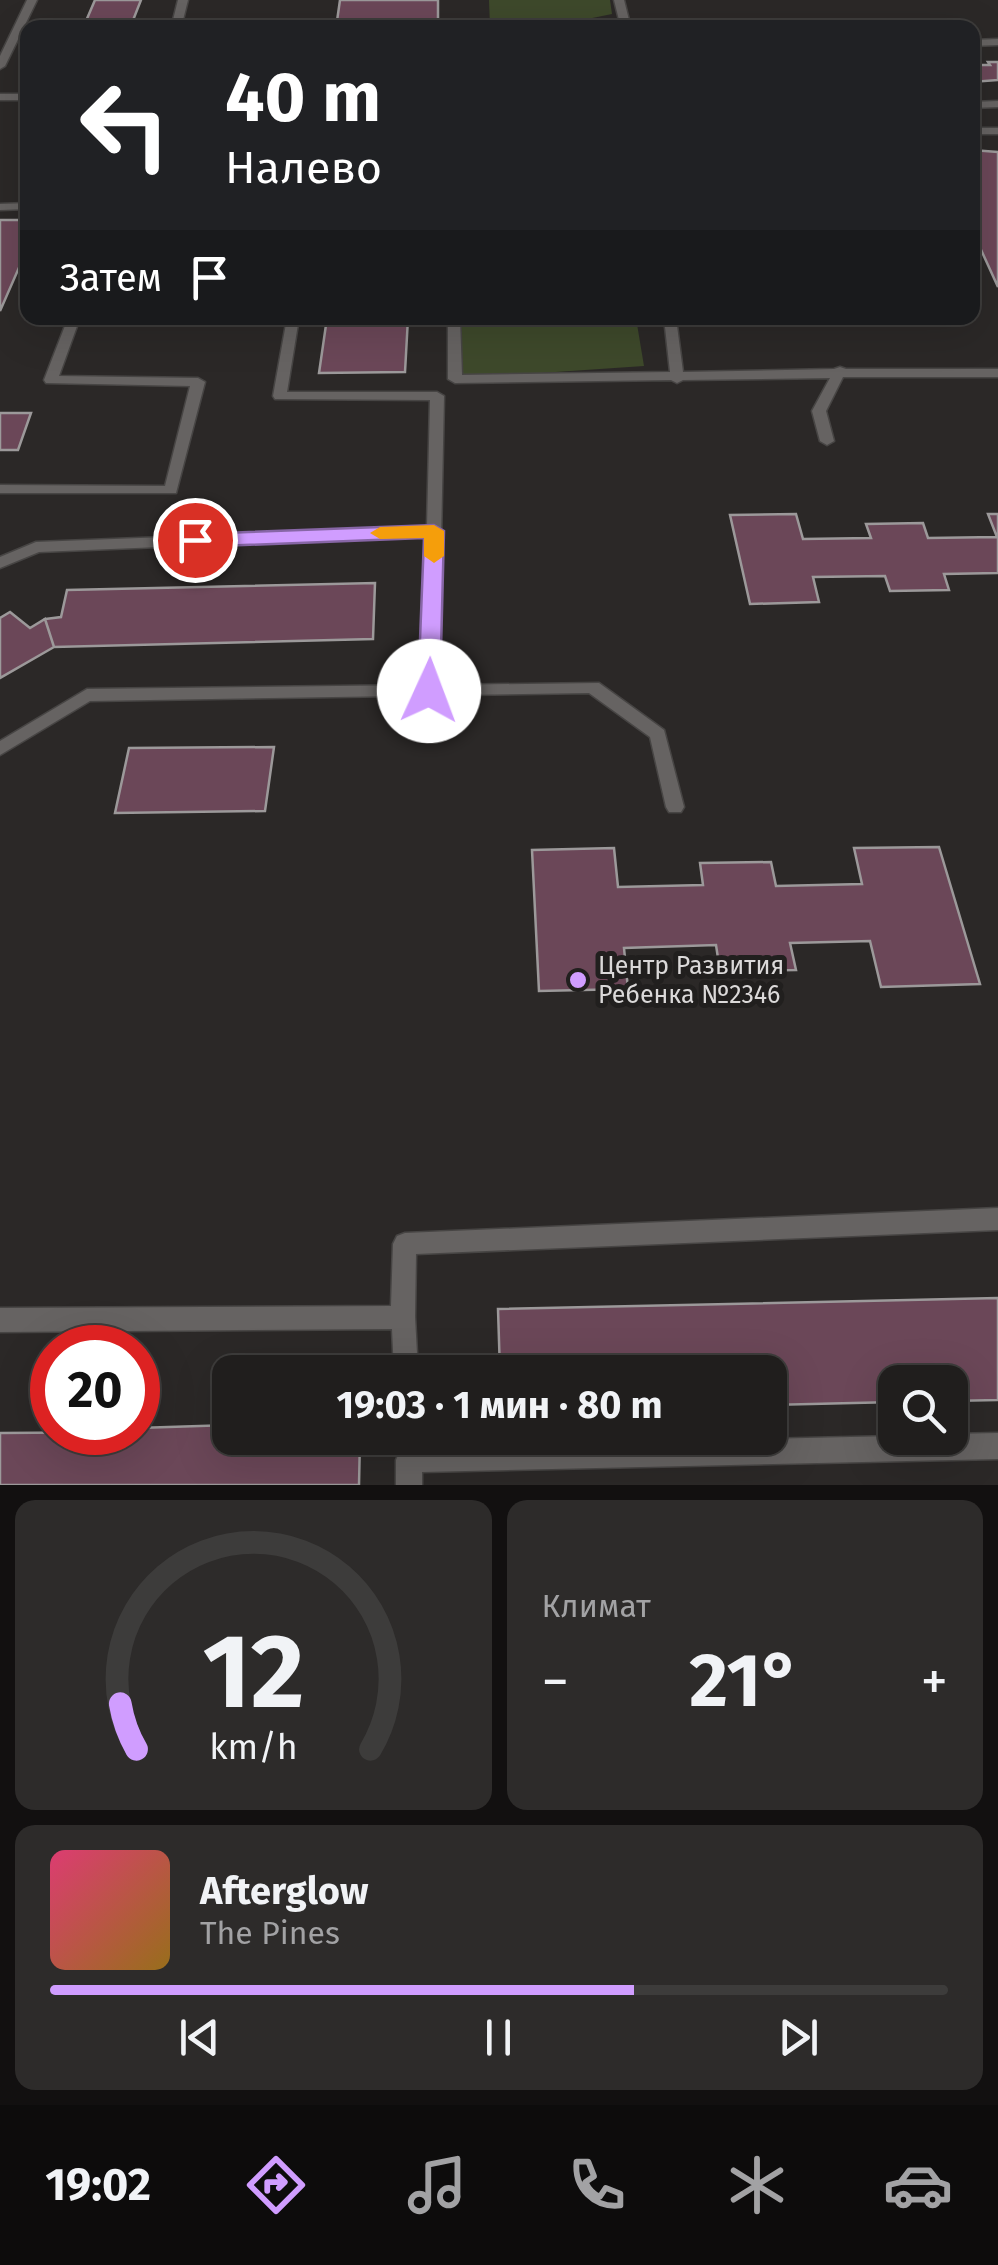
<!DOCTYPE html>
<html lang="ru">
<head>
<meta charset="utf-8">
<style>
	body { margin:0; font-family:"Fira Sans",sans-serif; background:#2d2b2a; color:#f1f3f6; height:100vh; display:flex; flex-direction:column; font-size:38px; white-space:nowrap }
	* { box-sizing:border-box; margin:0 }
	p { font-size:32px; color:#a2a2a4 }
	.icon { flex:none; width:55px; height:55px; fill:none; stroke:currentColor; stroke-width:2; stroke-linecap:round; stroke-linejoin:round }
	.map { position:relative; height:1485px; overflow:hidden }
	.panel { display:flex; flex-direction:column; gap:15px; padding:15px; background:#121010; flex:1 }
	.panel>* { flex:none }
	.hud { position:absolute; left:20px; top:20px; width:960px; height:305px; border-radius:20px; box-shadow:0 10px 40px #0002,0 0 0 2px #3d3c3b; background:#202124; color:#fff; overflow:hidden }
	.controls { position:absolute; left:878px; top:1365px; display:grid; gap:20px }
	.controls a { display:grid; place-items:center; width:90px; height:90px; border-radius:20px; background:#201e1d; box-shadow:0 10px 40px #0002,0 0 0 2px #3d3c3b; font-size:50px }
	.speed { position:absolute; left:30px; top:1325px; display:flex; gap:20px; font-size:50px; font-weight:700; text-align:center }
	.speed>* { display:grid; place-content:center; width:130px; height:130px; border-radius:50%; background:#201e1d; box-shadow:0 10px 40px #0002,0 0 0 2px #3d3c3b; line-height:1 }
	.speed .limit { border:15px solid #d22; background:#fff; color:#111 }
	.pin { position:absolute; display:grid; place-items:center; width:85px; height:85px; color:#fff; margin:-42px; border:5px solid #fff; border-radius:50%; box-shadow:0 2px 10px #0007 }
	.me { position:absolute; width:110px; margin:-55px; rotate:2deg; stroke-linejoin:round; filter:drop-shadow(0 0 8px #0008) }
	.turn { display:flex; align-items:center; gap:35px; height:210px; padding:0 40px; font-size:45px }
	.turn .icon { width:130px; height:130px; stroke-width:2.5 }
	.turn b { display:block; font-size:70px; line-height:85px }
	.then { display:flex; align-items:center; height:95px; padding:0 40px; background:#0003; gap:20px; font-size:38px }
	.big { font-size:75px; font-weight:700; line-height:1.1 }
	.panel .card { flex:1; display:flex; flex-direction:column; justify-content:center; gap:15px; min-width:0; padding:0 35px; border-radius:20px; background:#2d2b2a }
	.panel .dial { align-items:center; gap:0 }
	.dial svg { height:260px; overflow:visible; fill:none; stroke:#3d3c3b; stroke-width:7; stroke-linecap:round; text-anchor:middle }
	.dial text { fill:#f1f3f6; stroke:none }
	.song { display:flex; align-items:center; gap:30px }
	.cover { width:120px; height:120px; border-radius:15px; background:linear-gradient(135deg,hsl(340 70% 55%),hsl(40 70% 35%)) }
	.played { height:10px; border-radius:5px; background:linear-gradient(90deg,#d09dff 65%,#3d3c3b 65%) }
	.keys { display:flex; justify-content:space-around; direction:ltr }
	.heat { display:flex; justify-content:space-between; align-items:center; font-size:55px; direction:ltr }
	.panel .tiles { flex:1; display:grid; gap:15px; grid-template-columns:1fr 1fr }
	.card:last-child { grid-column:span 2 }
	.trip { position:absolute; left:212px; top:1355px; width:575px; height:100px; border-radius:20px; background:#201e1d; box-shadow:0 10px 40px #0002,0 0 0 2px #3d3c3b; font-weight:700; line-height:100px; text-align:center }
	.dock { display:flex; height:160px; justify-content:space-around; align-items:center; background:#0d0c0c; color:#a2a2a4 }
	.dock .icon { width:70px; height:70px }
	.dock .current { color:#d09dff }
	.dock b { font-size:45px; color:#f1f3f6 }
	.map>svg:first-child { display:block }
	.green { fill:#3e492b }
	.building { fill:#6b4758; stroke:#9c999a; stroke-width:2.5 }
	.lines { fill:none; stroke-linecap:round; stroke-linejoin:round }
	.service-casing { stroke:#474544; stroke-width:3 }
	.service { fill:#666362; fill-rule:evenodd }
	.route { fill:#d09dff; stroke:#8766a6; stroke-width:2.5 }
	.slow { fill:#f59e0b }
	.poi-dot { fill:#d09dff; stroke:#211f1e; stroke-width:4 }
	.labels { text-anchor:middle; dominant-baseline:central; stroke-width:10; stroke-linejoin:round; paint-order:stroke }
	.poi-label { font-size:25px; fill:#dbd9d9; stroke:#211f1e; text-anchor:start }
</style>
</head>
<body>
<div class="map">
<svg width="998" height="1485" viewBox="0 0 998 1485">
	<rect width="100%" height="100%" fill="#2b2827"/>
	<path class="green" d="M489 0H610L612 14 548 27H490Z
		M454 318H636L644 366 455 379Z"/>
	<path class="building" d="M95 0H141L130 28H83Z
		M340 0H438V20H392V28H336Z
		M988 62H998V80L972 82V65H990Z
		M972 150 998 152V287L972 230Z
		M0 220H28V247L0 311Z
		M327 318H408L405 372 319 373Z
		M0 413H31L18 450H0Z
		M796 514 803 539 871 538 866 524 923 523 928 538 997 537 988 514H998V573L944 574 949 590 890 591 885 576 813 577 819 602 750 604 730 515Z
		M375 583 373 639 54 647 45 619 61 617 67 590Z
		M10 612 30 628 45 619 54 647 0 678V618Z
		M274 747 265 811 115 813 129 748Z
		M939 847 980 984 881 987 870 941 790 943 796 970 720 971 716 945 624 948 628 989 539 991 532 850 614 848 618 887 703 885 700 863 771 862 776 886 862 884 854 848Z
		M998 1298V1400L950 1401V1382H895V1402L770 1405V1372H500L498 1309Z
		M230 1425V1438H360L359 1485H0V1433L138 1432V1428Z"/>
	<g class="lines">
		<g class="service-casing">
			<path id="service" d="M27 0H37L5 66 0 69V56Z
				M178 0H188L181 28H171Z
				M614 0H624L631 28H621Z
				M998 39V45L972 46V40Z
				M0 94H28V100H0Z
				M998 101V107L972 108V102Z
				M972 128H998V134H972Z
				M28 203V209L0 210V204Z
				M68 318H80L59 376 198 378 205 382 176 493H0V485L165 486 190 386 46 383 44 380Z
				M287 318H299L287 392H437L444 396 438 685 599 683 664 730 684 807 681 812H669L666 807 650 737 589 693 90 701 0 755V741L87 689 421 685 426 536 39 552 0 568V557L36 542 427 527 430 400 275 399 273 396Z
				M448 318H460L462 375 670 372 664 318H676L683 372 834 369 840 367 846 369H998V377H843L826 411 834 441 827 445 820 441 812 411 830 378 683 380 677 383 671 380 455 383 448 379Z
				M998 1208V1230L416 1254 415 1317 418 1372H394L392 1329 0 1332V1308L391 1306 393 1244 397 1236 405 1233Z
				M998 1433V1459L422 1472V1485H396V1460L400 1451 409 1447 895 1436 950 1438V1434Z"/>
		</g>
		<use href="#service" class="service"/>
	</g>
	<path class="route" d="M434 525 444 531 440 691 429 699 418 691 424 538 195 547 185 540 195 534Z"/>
	<path class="slow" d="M434 525 444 531V556L434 563 424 556V538L380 539 370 533 380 527Z"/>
	<circle class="poi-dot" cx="578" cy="980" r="10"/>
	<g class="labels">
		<g class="poi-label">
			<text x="598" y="966">Центр Развития<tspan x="598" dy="29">Ребенка №2346</tspan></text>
		</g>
	</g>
</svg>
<div class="controls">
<a><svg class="icon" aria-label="search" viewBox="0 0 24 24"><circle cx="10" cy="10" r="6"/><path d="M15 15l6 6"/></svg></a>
</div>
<div class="speed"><div class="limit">20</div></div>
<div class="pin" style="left:195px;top:540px;background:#d93025"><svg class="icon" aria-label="arrive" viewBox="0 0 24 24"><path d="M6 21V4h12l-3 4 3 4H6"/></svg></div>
<svg class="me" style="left:429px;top:691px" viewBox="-20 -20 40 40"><circle r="19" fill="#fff"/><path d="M0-13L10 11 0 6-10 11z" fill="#d09dff"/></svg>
<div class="trip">19:03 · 1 мин · 80 m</div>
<div class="hud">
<div class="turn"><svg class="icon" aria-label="left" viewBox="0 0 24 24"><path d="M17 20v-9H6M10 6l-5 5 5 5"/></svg><div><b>40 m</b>Налево</div></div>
<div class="then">Затем<svg class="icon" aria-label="arrive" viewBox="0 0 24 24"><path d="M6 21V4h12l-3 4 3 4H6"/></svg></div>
</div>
</div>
<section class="panel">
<div class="tiles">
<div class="card dial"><svg viewBox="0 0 100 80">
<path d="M14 69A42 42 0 1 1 86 69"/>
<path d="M14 69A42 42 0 0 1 9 55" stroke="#d09dff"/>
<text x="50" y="56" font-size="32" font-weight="700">12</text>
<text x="50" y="72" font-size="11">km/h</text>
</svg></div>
<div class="card"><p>Климат</p>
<div class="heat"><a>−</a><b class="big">21°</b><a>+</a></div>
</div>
<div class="card">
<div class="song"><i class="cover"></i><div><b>Afterglow</b><p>The Pines</p></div></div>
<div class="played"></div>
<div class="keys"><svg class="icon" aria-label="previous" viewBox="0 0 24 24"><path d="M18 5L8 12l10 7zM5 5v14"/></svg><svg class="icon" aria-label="pause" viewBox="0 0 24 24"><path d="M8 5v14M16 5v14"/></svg><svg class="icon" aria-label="next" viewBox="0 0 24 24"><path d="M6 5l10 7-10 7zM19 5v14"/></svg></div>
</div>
</div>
</section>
<nav class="dock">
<b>19:02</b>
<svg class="icon current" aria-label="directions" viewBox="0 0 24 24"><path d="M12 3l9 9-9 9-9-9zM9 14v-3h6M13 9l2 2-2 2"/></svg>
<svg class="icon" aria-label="music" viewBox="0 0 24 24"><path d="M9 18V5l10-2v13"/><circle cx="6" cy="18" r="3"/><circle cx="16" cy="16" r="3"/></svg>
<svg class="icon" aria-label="phone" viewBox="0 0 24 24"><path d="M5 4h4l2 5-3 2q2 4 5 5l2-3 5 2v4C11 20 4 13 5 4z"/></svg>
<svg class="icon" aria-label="climate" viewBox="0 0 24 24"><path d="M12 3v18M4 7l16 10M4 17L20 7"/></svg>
<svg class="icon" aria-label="car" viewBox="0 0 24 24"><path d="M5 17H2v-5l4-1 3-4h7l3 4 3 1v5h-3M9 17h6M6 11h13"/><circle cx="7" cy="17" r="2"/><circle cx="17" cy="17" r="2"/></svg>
</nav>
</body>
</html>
